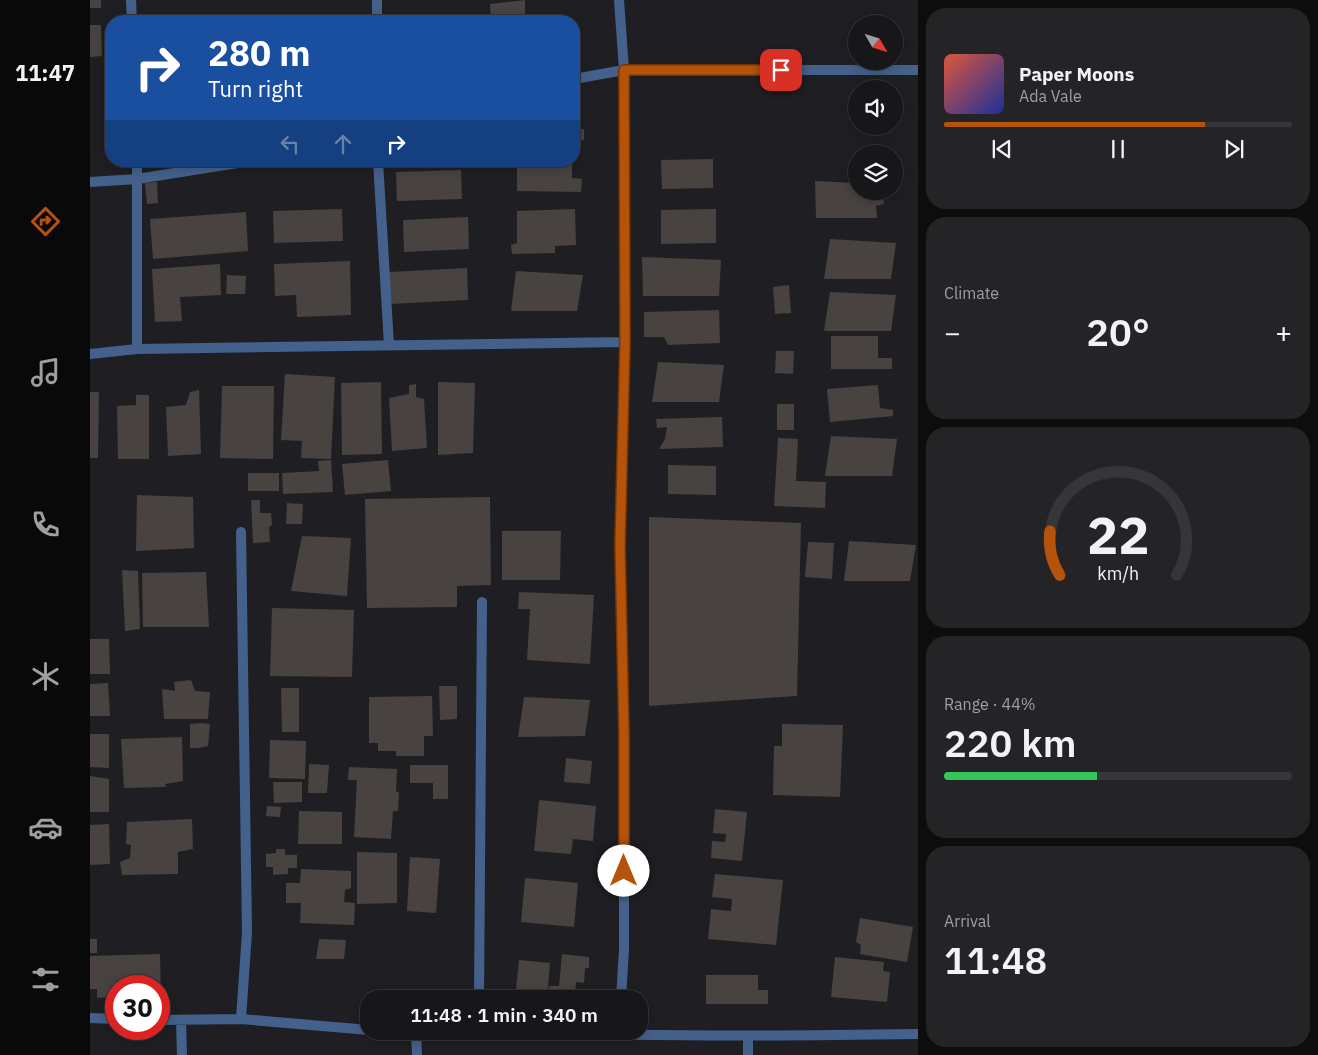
<!DOCTYPE html>
<html lang="en">
<head>
<meta charset="utf-8">
<style>
	body { margin:0; font-family:"IBM Plex Sans",sans-serif; background:#242427; color:#f1f3f6; height:100vh; display:flex; flex-direction:column; font-size:19px; white-space:nowrap }
	* { box-sizing:border-box; margin:0 }
	p { font-size:16px; color:#9e9fa2 }
	.icon { flex:none; width:28px; height:28px; fill:none; stroke:currentColor; stroke-width:2; stroke-linecap:round; stroke-linejoin:round }
	.map { position:relative; flex:1; overflow:hidden }
	.drawer { display:flex; flex-direction:column; gap:8px; padding:8px; background:#0d0d0e; width:400px }
	.drawer>* { flex:none }
	.top-card { position:absolute; left:15px; top:15px; width:475px; height:152px; border-radius:20px; box-shadow:0 2px 12px #0003,0 0 0 1px #363639; background:#1a4fa0; color:#fff; overflow:hidden }
	.needle { width:32px; rotate:129deg }
	.buttons { position:absolute; left:758px; top:15px; display:grid; gap:10px }
	.buttons a { display:grid; place-items:center; width:55px; height:55px; border-radius:50%; background:#17171a; box-shadow:0 2px 12px #0003,0 0 0 1px #363639; font-size:25px }
	.speed { position:absolute; left:15px; top:975px; display:flex; gap:10px; font-size:25px; font-weight:700; text-align:center }
	.speed>* { display:grid; place-content:center; width:65px; height:65px; border-radius:50%; background:#17171a; box-shadow:0 2px 12px #0003,0 0 0 1px #363639; line-height:1 }
	.speed .limit { border:8px solid #d22; background:#fff; color:#111 }
	.pin { position:absolute; display:grid; place-items:center; width:42px; height:42px; color:#fff; margin:-21px; border-radius:10px; box-shadow:0 2px 8px #0006 }
	.me { position:absolute; width:55px; margin:-28px; rotate:0deg; stroke-linejoin:round; filter:drop-shadow(0 0 4px #0008) }
	.turn { display:flex; align-items:center; gap:18px; height:105px; padding:0 20px; font-size:22px }
	.turn .icon { width:65px; height:65px; stroke-width:2.5 }
	.turn b { display:block; font-size:35px; line-height:42px }
	.lanes { display:flex; align-items:center; height:48px; padding:0 20px; background:#0003; justify-content:center; gap:25px; direction:ltr }
	.lanes .off { opacity:.35 }
	.big { font-size:38px; font-weight:600; line-height:1.1 }
	.drawer .card { flex:1; display:flex; flex-direction:column; justify-content:center; gap:8px; min-width:0; padding:0 18px; border-radius:20px; background:#242427 }
	.drawer .dial { align-items:center; gap:0 }
	.dial svg { height:130px; overflow:visible; fill:none; stroke:#363639; stroke-width:7; stroke-linecap:round; text-anchor:middle }
	.dial text { fill:#f1f3f6; stroke:none }
	.song { display:flex; align-items:center; gap:15px }
	.cover { width:60px; height:60px; border-radius:8px; background:linear-gradient(135deg,hsl(10 70% 55%),hsl(230 70% 35%)) }
	.played { height:5px; border-radius:2px; background:linear-gradient(90deg,#b45309 75%,#363639 75%) }
	.keys { display:flex; justify-content:space-around; direction:ltr }
	.heat { display:flex; justify-content:space-between; align-items:center; font-size:28px; direction:ltr }
	.charge { height:8px; border-radius:4px; background:linear-gradient(90deg,#34c759 44%,#363639 0) }
	.trip { position:absolute; left:270px; top:990px; width:288px; height:50px; border-radius:20px; background:#17171a; box-shadow:0 2px 12px #0003,0 0 0 1px #363639; font-weight:600; line-height:50px; text-align:center }
	main { display:flex; flex:1; min-height:0 }
	.menu { display:flex; flex-direction:column; width:90px; justify-content:space-around; align-items:center; background:#09090a; color:#9e9fa2 }
	.menu .icon { width:35px; height:35px }
	.menu .active { color:#b45309 }
	.menu b { font-size:22px; color:#f1f3f6 }
	.map>svg:first-child { display:block }
	.building { fill:#484241 }
	.lines { fill:none; stroke-linecap:round; stroke-linejoin:round }
	.minor { stroke:#44618c; stroke-width:10 }
	.route-casing { stroke:#753606; stroke-width:12 }
	.route { stroke:#b45309; stroke-width:9 }
</style>
</head>
<body>
<main>
<nav class="menu">
<b>11:47</b>
<svg class="icon active" aria-label="directions" viewBox="0 0 24 24"><path d="M12 3l9 9-9 9-9-9zM9 14v-3h6M13 9l2 2-2 2"/></svg>
<svg class="icon" aria-label="music" viewBox="0 0 24 24"><path d="M9 18V5l10-2v13"/><circle cx="6" cy="18" r="3"/><circle cx="16" cy="16" r="3"/></svg>
<svg class="icon" aria-label="phone" viewBox="0 0 24 24"><path d="M5 4h4l2 5-3 2q2 4 5 5l2-3 5 2v4C11 20 4 13 5 4z"/></svg>
<svg class="icon" aria-label="climate" viewBox="0 0 24 24"><path d="M12 3v18M4 7l16 10M4 17L20 7"/></svg>
<svg class="icon" aria-label="car" viewBox="0 0 24 24"><path d="M5 17H2v-5l4-1 3-4h7l3 4 3 1v5h-3M9 17h6M6 11h13"/><circle cx="7" cy="17" r="2"/><circle cx="17" cy="17" r="2"/></svg>
<svg class="icon" aria-label="filters" viewBox="0 0 24 24"><path d="M4 7h16M4 17h16"/><circle cx="9" cy="7" r="2"/><circle cx="15" cy="17" r="2"/></svg>
</nav>
<div class="map">
<svg width="828" height="1055" viewBox="0 0 828 1055">
	<rect width="100%" height="100%" fill="#1f1f23"/>
	<path class="building" d="M0 0H11V8H0Z
		M435 0V21H401L400 4Z
		M155 14 156 21H92V20Z
		M0 25H11L12 56 0 57Z
		M484 129H494V140H484Z
		M623 159V188L572 189 571 160Z
		M427 162H482V178L492 179 491 192 427 191Z
		M371 170 372 199 307 201 306 172Z
		M725 181 766 183V191H784L785 195 792 193 794 204 786 206 787 218H726Z
		M67 182 68 203 57 204 55 183Z
		M252 209 253 241 184 243 183 211Z
		M485 209 486 245 465 246V253L422 254 421 245 427 243V211Z
		M626 209V243L571 244V210Z
		M156 212 158 251 63 259 60 219Z
		M378 217 379 249 314 252 313 220Z
		M740 239 806 243 801 279H734Z
		M552 257 631 260 629 296H553Z
		M260 261 261 315 207 317 206 295 185 296 184 264Z
		M130 264 131 295 90 297 92 321 65 322 62 269Z
		M377 268 378 300 300 304 299 272Z
		M426 271 493 275 487 311H421Z
		M137 275 156 276 155 294H136Z
		M699 285 701 313 685 314 683 287Z
		M740 292 806 295 801 331H734Z
		M629 310 630 343 578 345 574 337H554V312Z
		M741 336H788V358H802V369H741Z
		M686 351H704L703 374 685 373Z
		M568 362 634 365 629 402H562Z
		M195 374 245 377 241 459 211 458 212 441 191 440Z
		M291 382 292 454 252 455 251 383Z
		M348 382 385 383 383 453 348 455Z
		M326 384V397L334 399 337 448 302 451 299 398 319 394V385Z
		M788 385 790 408 803 410V416L740 422 737 389Z
		M132 386H184L183 459 130 458Z
		M109 390 111 454 78 456 76 407 96 405 100 392Z
		M0 392H9L8 458H0Z
		M46 395H59V459H28L27 406 46 405Z
		M687 404H704V430H687Z
		M632 417 633 447 569 449 575 439 577 427 567 428 566 419Z
		M741 436 807 439 802 476H735Z
		M688 438 708 439 706 481 736 482 735 508 684 506Z
		M241 460 243 492 193 494 192 473 229 471 228 461Z
		M298 460 301 491 255 495 252 464Z
		M578 465 626 466V495L578 494Z
		M158 473H189V491H158Z
		M47 495 103 497 104 548 46 551Z
		M400 497 401 585 367 586V607L277 608 275 499Z
		M161 500H170V513H181L182 525 179 527 180 542 163 543Z
		M197 503 213 504 212 524H196Z
		M559 517 711 523 707 696 559 706Z
		M412 531H471L470 580H412Z
		M212 536 261 538 257 596 201 591Z
		M759 541 826 545 820 581H754Z
		M718 542 744 543 742 579 715 577Z
		M32 570 48 571 50 629 35 631Z
		M116 572 119 627H53L52 573Z
		M429 592 504 595 500 664 437 660 440 609H428Z
		M182 608 264 610 262 677 180 676Z
		M0 639H19L20 674H0Z
		M101 680 105 691 120 692 118 719H74L72 689 85 691 84 682Z
		M18 683 20 716H0V684Z
		M349 686H367V719L350 720Z
		M191 688H209V732H192Z
		M342 696 343 736H334V756H306V751H288V743H279V697Z
		M434 697 500 700 495 736 428 737Z
		M111 723 120 724 118 746 109 748H100V724Z
		M692 724 753 725 750 797 683 795 684 746H692Z
		M0 734H19V768L0 767Z
		M92 737 93 781 75 784 76 787 34 788 31 739Z
		M180 740 216 741 215 779 179 778Z
		M476 758 502 761 500 784 474 782Z
		M219 764 239 765 237 793H218Z
		M320 765H358V799H343V783H320Z
		M259 767 307 769 306 792H309L308 811H303L301 839 264 837 267 780H258Z
		M0 776 19 779V812H0Z
		M183 782H212V802L184 803Z
		M449 800 506 806 503 841 483 839 481 854 444 851Z
		M177 806 191 807 190 817 176 816Z
		M625 809 657 812 652 861 621 858 622 841 635 842 636 834 623 833Z
		M209 811 252 812V844H208Z
		M102 819 103 849 88 852V874L32 875 30 862 40 858 41 845 36 844 37 822Z
		M19 824 20 864 0 865V825Z
		M186 849H195V855H207V868H198V874L183 875V867H176V854L186 853Z
		M267 852 307 853V903L267 904Z
		M320 857 350 859 346 913 317 911Z
		M211 869 261 871V888L255 890 254 902 265 903 264 925 210 923 211 903H196V883H210Z
		M625 874 693 880 686 945 618 939 621 909 641 911 642 899 622 897Z
		M435 878 488 883 484 927 431 922Z
		M770 918 823 927 817 962 770 954 771 945 766 942Z
		M0 939H7V953H0Z
		M229 939 256 940 254 959H226Z
		M70 954 71 1005H69V986H26V1005H18L21 997 7 998V989H0V956Z
		M472 954 499 957V968H495L494 983 486 982 485 993 479 992V999H458L459 986H469Z
		M745 957 794 962 793 971 800 972 797 1002 741 997Z
		M429 960 460 963 457 999H449V996H447L446 999H425Z
		M616 975H668V990H678V1004H616Z"/>
	<g class="lines">
		<path class="minor" d="M41 0 42 21
			M529 0 534 70 535 342 530 545 534 735V949L531 999
			M287 21V0
			M484 79 534 70H828
			M47 161V349
			M288 161 299 345
			M0 182 47 179 160 161
			M0 354 47 349 535 342
			M151 532 157 932 151 1019
			M389 999 392 602
			M0 1018 26 1019
			M69 1020 151 1019 279 1030
			M91 1021 92 1055
			M293 1031 326 1034 370 1031
			M417 1031C554 1037 691 1036 828 1034
			M326 1034 327 1055
			M658 1037V1055"/>
	</g>
	<g class="lines">
		<g class="route-casing">
			<path id="route" d="M534 871V735L530 545 535 342 534 70H691"/>
		</g>
		<use href="#route" class="route"/>
	</g>
</svg>
<div class="buttons">
<a><svg class="needle" viewBox="-14 -14 28 28"><path d="M0-13l5 13h-10z" fill="#e53935"/><path d="M0 13l5-13h-10z" fill="#9e9fa2"/></svg></a>
<a><svg class="icon" aria-label="sound" viewBox="0 0 24 24"><path d="M4 9h4l5-4v14l-5-4H4zM17 9q2 3 0 6"/></svg></a>
<a><svg class="icon" aria-label="layers" viewBox="0 0 24 24"><path d="M12 4l9 5-9 5-9-5zM3 14l9 5 9-5"/></svg></a>
</div>
<div class="speed"><div class="limit">30</div></div>
<div class="pin" style="left:691px;top:70px;background:#d93025"><svg class="icon" aria-label="arrive" viewBox="0 0 24 24"><path d="M6 21V4h12l-3 4 3 4H6"/></svg></div>
<svg class="me" style="left:534px;top:871px" viewBox="-20 -20 40 40"><circle r="19" fill="#fff"/><path d="M0-13L10 11 0 6-10 11z" fill="#b45309"/></svg>
<div class="trip">11:48 · 1 min · 340 m</div>
<div class="top-card">
<div class="turn"><svg class="icon" aria-label="right" viewBox="0 0 24 24"><path d="M7 20v-9h11M14 6l5 5-5 5"/></svg><div><b>280 m</b>Turn right</div></div>
<div class="lanes"><svg class="icon off" aria-label="left" viewBox="0 0 24 24"><path d="M17 20v-9H6M10 6l-5 5 5 5"/></svg><svg class="icon off" aria-label="ahead" viewBox="0 0 24 24"><path d="M12 20V5M6 11l6-6 6 6"/></svg><svg class="icon" aria-label="right" viewBox="0 0 24 24"><path d="M7 20v-9h11M14 6l5 5-5 5"/></svg></div>
</div>
</div>
<section class="drawer">
<div class="card">
<div class="song"><i class="cover"></i><div><b>Paper Moons</b><p>Ada Vale</p></div></div>
<div class="played"></div>
<div class="keys"><svg class="icon" aria-label="previous" viewBox="0 0 24 24"><path d="M18 5L8 12l10 7zM5 5v14"/></svg><svg class="icon" aria-label="pause" viewBox="0 0 24 24"><path d="M8 5v14M16 5v14"/></svg><svg class="icon" aria-label="next" viewBox="0 0 24 24"><path d="M6 5l10 7-10 7zM19 5v14"/></svg></div>
</div>
<div class="card"><p>Climate</p>
<div class="heat"><a>−</a><b class="big">20°</b><a>+</a></div>
</div>
<div class="card dial"><svg viewBox="0 0 100 80">
<path d="M14 69A42 42 0 1 1 86 69"/>
<path d="M14 69A42 42 0 0 1 8 42" stroke="#b45309"/>
<text x="50" y="56" font-size="32" font-weight="700">22</text>
<text x="50" y="72" font-size="11">km/h</text>
</svg></div>
<div class="card"><p>Range · 44%</p><b class="big">220 km</b><div class="charge"></div></div>
<div class="card"><p>Arrival</p><b class="big">11:48</b></div>
</section>
</main>
</body>
</html>
